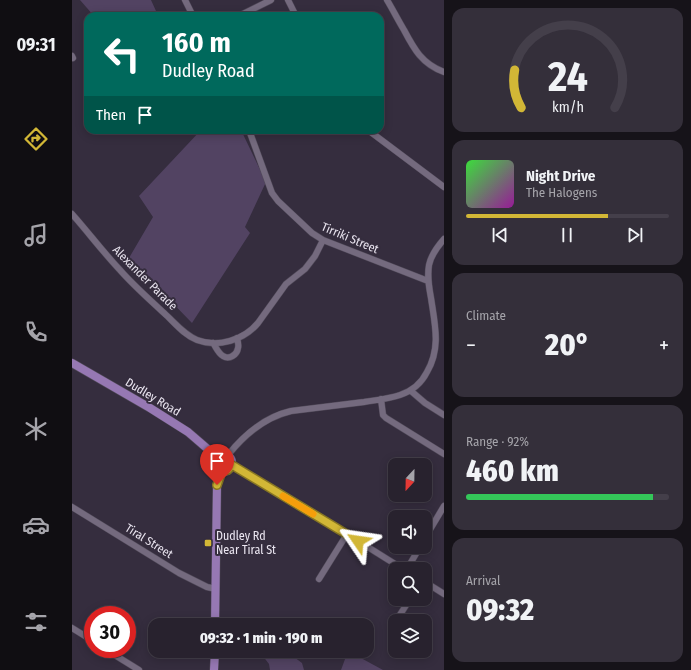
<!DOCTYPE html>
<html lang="en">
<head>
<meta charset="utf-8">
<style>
	body { margin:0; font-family:"Fira Sans Condensed",sans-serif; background:#342f3a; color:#f1f3f6; height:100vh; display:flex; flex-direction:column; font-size:15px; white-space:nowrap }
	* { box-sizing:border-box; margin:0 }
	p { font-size:13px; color:#a5a4aa }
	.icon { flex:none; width:22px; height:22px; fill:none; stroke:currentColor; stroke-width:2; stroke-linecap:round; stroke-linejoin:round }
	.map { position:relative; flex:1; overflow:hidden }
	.drawer { display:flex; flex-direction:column; gap:8px; padding:8px; background:#161319; width:247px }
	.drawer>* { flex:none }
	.guide { position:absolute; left:12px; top:12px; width:300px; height:122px; border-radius:12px; box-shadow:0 2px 10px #0003,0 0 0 1px #443f4a; background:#00695c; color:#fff; overflow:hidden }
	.needle { width:26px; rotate:202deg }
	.buttons { position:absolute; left:316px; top:458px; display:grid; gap:8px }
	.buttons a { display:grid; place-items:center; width:44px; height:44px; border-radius:8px; background:#28222e; box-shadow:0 2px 10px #0003,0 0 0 1px #443f4a; font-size:20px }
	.speed { position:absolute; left:12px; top:606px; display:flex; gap:8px; font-size:20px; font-weight:700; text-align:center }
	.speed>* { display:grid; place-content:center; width:52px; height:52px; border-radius:50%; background:#28222e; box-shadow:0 2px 10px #0003,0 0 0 1px #443f4a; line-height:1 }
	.speed .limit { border:6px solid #d22; background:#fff; color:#111 }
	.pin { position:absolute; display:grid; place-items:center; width:34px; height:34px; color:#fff; margin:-41px -17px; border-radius:50% 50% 50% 0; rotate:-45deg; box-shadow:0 0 4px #0007 }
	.pin .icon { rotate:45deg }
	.me { position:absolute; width:44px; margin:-22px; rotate:302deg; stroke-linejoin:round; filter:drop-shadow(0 0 3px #0008) }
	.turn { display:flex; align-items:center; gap:14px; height:84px; padding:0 12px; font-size:18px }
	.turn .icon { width:52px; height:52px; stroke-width:2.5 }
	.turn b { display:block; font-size:28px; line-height:34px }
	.then { display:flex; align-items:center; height:38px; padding:0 12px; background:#0003; gap:8px; font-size:15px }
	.big { font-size:30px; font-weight:800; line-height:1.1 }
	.drawer .card { flex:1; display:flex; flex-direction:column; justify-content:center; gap:6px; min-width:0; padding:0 14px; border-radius:12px; background:#342f3a }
	.drawer .dial { align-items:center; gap:0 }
	.dial svg { height:104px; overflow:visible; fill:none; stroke:#443f4a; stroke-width:7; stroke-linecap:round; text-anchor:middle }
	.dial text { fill:#f1f3f6; stroke:none }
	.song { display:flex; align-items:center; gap:12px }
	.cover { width:48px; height:48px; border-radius:6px; background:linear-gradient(135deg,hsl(120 70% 55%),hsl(300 70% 35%)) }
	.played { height:4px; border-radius:2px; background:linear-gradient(90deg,#d2b736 70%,#443f4a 70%) }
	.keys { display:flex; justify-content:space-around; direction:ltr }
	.heat { display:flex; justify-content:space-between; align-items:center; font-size:22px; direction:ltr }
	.charge { height:6px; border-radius:3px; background:linear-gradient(90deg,#34c759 92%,#443f4a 0) }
	.trip { position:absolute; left:76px; top:618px; width:226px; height:40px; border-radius:12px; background:#28222e; box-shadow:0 2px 10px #0003,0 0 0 1px #443f4a; font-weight:800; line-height:40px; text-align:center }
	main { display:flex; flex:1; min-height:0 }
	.dock { display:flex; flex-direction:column; width:72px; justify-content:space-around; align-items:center; background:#100e12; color:#a5a4aa }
	.dock .icon { width:28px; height:28px }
	.dock .active { color:#d2b736 }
	.dock b { font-size:18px; color:#f1f3f6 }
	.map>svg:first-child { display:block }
	.green { fill:#524362 }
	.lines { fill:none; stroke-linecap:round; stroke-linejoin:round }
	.minor-casing { stroke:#524b5a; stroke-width:7 }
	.major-casing { stroke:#524b5a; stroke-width:9 }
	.minor { stroke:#746a7e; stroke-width:6 }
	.major { stroke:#9678b3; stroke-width:8 }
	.route-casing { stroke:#887723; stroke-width:10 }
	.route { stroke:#d2b736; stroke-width:7 }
	.slow { stroke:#f59e0b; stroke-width:7 }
	.poi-dot { fill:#d2b736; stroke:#352d3e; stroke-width:1.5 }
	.labels { text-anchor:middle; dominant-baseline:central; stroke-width:4; stroke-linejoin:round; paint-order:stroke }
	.street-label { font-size:12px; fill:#eae5f0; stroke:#352d3e }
	.poi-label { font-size:12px; fill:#eae5f0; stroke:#352d3e; text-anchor:start }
</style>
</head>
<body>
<main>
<nav class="dock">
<b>09:31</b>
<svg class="icon active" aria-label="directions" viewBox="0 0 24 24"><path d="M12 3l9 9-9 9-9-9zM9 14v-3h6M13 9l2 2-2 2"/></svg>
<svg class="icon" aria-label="music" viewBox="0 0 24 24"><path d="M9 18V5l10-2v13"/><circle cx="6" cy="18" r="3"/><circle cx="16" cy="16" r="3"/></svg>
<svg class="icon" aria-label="phone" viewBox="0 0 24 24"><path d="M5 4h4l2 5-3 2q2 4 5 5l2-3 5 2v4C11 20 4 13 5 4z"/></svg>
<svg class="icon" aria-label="climate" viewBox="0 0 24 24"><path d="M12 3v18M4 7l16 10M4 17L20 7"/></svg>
<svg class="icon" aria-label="car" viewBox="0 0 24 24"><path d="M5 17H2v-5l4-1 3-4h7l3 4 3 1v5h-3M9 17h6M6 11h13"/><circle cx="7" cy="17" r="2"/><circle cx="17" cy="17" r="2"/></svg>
<svg class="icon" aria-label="filters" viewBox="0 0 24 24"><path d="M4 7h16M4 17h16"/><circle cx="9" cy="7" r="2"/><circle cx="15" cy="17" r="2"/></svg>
</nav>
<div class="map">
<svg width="372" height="670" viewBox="0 0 372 670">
	<rect width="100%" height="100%" fill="#352d3e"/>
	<path class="green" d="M8 0H79L84 11 82 16H22Z
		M129 130H169L194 182 173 227 178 233 120 323 57 258 81 217 67 196Z
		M187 651H214L230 663 232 670H198L197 664Z
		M276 651 311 670H269Z"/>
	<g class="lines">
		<g class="minor-casing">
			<path id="minor" d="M113 0 121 16
				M216 0 224 16
				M315 0C321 10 326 20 332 30 342 49 350 64 372 72
				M167 16 199 0
				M0 56 1 58
				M177 130 200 193 206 201 240 233 251 240 356 281
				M296 130 372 187
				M0 214C16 232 31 252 48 270 61 285 77 299 92 313 102 322 112 335 125 340 146 348 172 340 186 323L214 284 233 269 243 256 251 240
				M141 343C144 347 146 353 151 356 157 360 165 355 166 348 167 345 166 342 165 338
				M339 391 353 403 372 415
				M309 399 311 415 314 418 372 454
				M156 455C172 435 193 417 219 411 243 408 268 405 292 402 304 400 316 399 328 395 340 391 349 384 355 372 369 348 363 325 359 298 357 287 355 277 357 265 359 255 365 247 372 239
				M160 465 275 534 331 569
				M0 507 107 573 135 587 144 589
				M353 538 372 506
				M335 569 348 547
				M247 579 275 534
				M353 582 372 594
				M324 621 338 599
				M0 628 21 641
				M33 649 67 670"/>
		</g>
		<g class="major-casing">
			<path id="major" d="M0 363 78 408 116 432 145 457
				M142 463a9 9 0 1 1 18 0a9 9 0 1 1-18 0Z
				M143 625 145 485 150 471
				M142 670 143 651"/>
		</g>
		<use href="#minor" class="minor"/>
		<use href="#major" class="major"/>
	</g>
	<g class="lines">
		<g class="route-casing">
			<path id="route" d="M145 485 150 471 156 470 160 465 286 541"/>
		</g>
		<use href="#route" class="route"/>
		<path class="slow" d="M211 496 241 514"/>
	</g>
	<rect class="poi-dot" x="132" y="539" width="8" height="8" rx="2"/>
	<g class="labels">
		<g class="street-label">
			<text transform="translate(278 238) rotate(23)">Tirriki Street</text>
			<text transform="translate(73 278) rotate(45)">Alexander Parade</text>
			<text transform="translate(81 397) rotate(31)">Dudley Road</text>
			<text transform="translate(77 541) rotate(32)">Tiral Street</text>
		</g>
		<g class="poi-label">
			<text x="144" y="536">Dudley Rd<tspan x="144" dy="14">Near Tiral St</tspan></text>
		</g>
	</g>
</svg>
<div class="buttons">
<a><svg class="needle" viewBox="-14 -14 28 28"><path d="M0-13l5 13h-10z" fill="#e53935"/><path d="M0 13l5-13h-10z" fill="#a5a4aa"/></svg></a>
<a><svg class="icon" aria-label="sound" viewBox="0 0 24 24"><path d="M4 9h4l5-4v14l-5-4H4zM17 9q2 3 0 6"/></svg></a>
<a><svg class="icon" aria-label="search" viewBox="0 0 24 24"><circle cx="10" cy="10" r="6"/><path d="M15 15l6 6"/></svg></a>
<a><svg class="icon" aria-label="layers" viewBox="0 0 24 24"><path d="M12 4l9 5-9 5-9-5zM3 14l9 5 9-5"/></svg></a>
</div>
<div class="speed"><div class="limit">30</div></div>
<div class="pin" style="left:145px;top:485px;background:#d93025"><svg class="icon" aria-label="arrive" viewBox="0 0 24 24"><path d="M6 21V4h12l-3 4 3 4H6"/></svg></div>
<svg class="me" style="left:286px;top:541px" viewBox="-20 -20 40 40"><path d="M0-17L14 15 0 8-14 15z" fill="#d2b736" stroke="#fff" stroke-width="4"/></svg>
<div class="trip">09:32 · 1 min · 190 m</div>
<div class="guide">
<div class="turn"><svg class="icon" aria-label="left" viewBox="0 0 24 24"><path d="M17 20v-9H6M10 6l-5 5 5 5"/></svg><div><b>160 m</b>Dudley Road</div></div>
<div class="then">Then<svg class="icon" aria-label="arrive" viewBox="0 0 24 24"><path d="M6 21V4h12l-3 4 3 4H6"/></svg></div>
</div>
</div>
<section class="drawer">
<div class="card dial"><svg viewBox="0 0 100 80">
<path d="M14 69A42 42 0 1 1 86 69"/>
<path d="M14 69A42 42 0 0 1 9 40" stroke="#d2b736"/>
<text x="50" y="56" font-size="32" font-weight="700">24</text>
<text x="50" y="72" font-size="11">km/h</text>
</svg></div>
<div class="card">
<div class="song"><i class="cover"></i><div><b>Night Drive</b><p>The Halogens</p></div></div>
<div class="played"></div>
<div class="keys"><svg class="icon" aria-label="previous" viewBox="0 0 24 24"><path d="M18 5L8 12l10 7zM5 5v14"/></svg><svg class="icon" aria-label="pause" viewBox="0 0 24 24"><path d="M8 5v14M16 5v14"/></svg><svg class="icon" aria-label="next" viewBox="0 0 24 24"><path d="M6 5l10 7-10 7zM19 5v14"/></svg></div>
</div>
<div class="card"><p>Climate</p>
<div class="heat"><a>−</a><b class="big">20°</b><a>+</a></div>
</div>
<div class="card"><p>Range · 92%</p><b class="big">460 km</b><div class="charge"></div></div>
<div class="card"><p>Arrival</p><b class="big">09:32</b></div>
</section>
</main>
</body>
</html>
